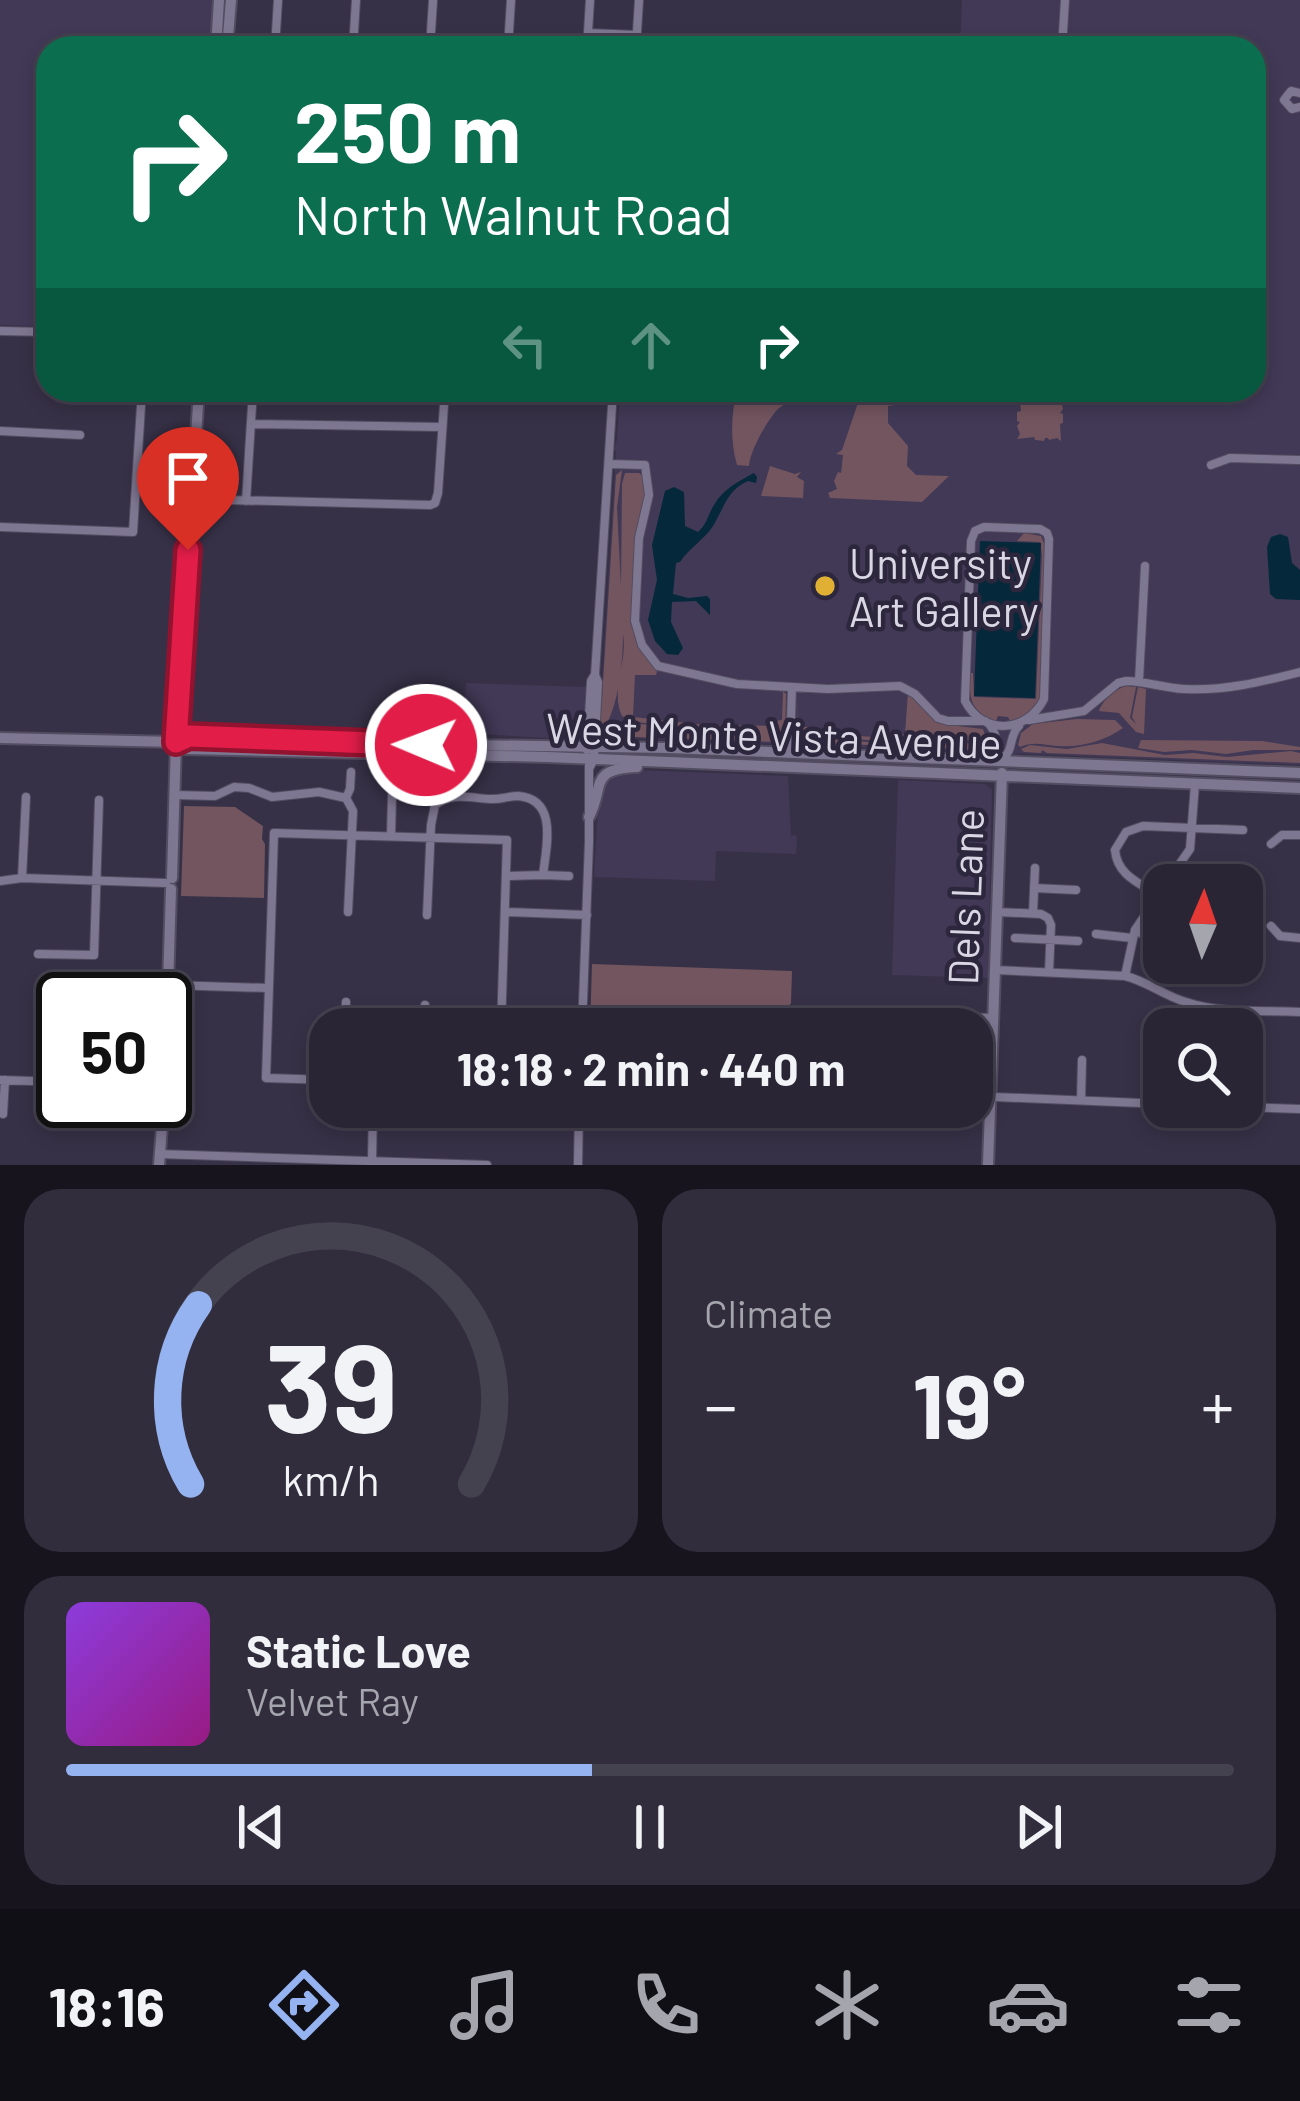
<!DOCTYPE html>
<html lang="en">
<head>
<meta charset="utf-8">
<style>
	body { margin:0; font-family:Barlow,sans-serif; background:#312d3d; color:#f1f3f6; height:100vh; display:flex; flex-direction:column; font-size:45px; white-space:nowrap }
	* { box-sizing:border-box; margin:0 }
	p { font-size:39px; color:#a5a5ad }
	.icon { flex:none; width:66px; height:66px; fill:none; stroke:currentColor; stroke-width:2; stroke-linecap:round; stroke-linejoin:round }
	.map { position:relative; height:1165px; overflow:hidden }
	.sheet { display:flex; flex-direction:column; gap:24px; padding:24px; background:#17141d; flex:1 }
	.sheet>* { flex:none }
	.guide { position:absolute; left:36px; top:36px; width:1230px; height:366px; border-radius:36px; box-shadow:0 6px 18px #0003,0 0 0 3px #454250; background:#0b6e4f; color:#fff; overflow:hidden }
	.needle { width:78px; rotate:2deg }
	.buttons { position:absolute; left:1143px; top:864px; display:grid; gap:24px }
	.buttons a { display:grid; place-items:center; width:120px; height:120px; border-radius:24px; background:#292535; box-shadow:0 6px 18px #0003,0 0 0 3px #454250; font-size:60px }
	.speed { position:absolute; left:36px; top:972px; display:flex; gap:24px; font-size:60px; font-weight:700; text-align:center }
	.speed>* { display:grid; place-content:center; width:156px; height:156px; border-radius:50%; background:#292535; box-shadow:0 6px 18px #0003,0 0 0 3px #454250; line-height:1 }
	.speed .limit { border:6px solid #111; border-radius:18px; background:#fff; color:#111 }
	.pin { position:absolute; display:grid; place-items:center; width:102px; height:102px; color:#fff; margin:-123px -51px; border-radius:50% 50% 50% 0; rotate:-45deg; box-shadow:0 0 12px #0007 }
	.pin .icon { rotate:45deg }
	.me { position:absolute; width:132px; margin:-66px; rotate:271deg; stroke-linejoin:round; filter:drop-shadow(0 0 9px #0008) }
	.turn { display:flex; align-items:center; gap:42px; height:252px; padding:0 60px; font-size:54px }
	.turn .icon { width:156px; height:156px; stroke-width:2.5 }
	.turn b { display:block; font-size:84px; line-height:102px }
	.lanes { display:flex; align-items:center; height:114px; padding:0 60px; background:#0003; justify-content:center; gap:60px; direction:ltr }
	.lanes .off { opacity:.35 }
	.big { font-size:90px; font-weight:700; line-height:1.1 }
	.sheet .widget { flex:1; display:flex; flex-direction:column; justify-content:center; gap:18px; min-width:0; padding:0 42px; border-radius:36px; background:#312d3d }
	.sheet .dial { align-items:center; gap:0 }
	.dial svg { height:312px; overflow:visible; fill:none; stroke:#454250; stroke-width:7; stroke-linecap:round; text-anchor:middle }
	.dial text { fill:#f1f3f6; stroke:none }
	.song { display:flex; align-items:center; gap:36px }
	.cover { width:144px; height:144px; border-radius:18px; background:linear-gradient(135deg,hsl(270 70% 55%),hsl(310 70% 35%)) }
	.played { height:12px; border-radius:6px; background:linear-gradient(90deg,#95b2f1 45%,#454250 45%) }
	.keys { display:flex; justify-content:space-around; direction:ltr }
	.heat { display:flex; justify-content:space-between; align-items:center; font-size:66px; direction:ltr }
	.sheet .tiles { flex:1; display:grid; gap:24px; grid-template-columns:1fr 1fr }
	.widget:last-child { grid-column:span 2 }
	.trip { position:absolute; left:309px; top:1008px; width:684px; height:120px; border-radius:36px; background:#292535; box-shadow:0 6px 18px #0003,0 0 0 3px #454250; font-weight:700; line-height:120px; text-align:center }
	.tabs { display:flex; height:192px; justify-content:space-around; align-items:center; background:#100f15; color:#a5a5ad }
	.tabs .icon { width:84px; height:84px }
	.tabs .selected { color:#95b2f1 }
	.tabs b { font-size:54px; color:#f1f3f6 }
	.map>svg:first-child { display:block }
	.built { fill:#413956 }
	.green { fill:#73555f }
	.water { fill:#05283a }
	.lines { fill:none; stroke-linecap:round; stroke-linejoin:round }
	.street-casing { stroke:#534d61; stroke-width:10 }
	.secondary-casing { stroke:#534d61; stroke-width:14 }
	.street { stroke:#7e7791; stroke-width:8 }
	.secondary { stroke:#7e7791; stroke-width:10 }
	.route-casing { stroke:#92132f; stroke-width:30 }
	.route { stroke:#e11d48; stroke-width:21 }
	.poi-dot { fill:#dfb034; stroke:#2d273d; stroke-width:4.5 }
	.labels { text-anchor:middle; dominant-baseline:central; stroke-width:9; stroke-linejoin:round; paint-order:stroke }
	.poi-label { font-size:42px; fill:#dad7e5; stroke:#2d273d; text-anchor:start }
	.street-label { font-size:42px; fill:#dad7e5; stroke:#2d273d }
</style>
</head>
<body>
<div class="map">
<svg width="1300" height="1165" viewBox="0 0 1300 1165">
	<rect width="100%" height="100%" fill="#373147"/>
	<path class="built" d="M0 0H214L210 48H48V326L0 325Z
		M962 0H1300V765L602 737 599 734 616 452 614 449 617 440 620 390H1254V48H960Z
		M466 683 588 687 585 734 580 740 463 733Z
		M637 770 788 776 791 835 797 836 796 854 716 851 715 881 594 877 599 789 613 774Z
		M898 780 985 784 992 789 988 978 892 975Z"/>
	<path class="green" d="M737 390H867L849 403 836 402 831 398 811 399 806 397C796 400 783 403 776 411 766 423 750 451 749 466L737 465C730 441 731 415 737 390Z
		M872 390H905L902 404 888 406V423L908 446 907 466 916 475 949 476 922 502 830 498 828 493 837 489 834 481 838 472 841 473 843 455 836 454 842 450 859 400Z
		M1019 394 1035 398 1036 394 1046 395 1047 398 1063 396 1061 401 1063 409 1060 413 1063 414V423L1060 424 1061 441 1057 438 1049 440 1048 438H1045L1044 441 1035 440 1034 437 1017 439 1020 434 1017 426 1020 422 1017 421V412L1021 411Z
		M770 466 795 474 801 472 797 477 804 481 803 498 761 496Z
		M622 470 617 507 621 587 622 484 625 473H639L643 476 645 502 635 541 632 623 639 646 657 671 656 675H635L633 717 706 725 774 726 775 721 782 720 783 692 778 691 780 689 786 694 785 737 770 734 780 740 778 742 605 736 603 734C643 711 684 737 726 731L635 722 622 716C610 691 628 661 623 634 623 663 619 707 602 732L600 730 616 475Z
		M1024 533 1041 536 1045 546 1040 698 1032 714 1010 721 1008 717 998 716 996 721C970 712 969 698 970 673H973L974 697 1036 699 1042 555 1040 542 1017 541Z
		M1126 686 1136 687 1130 718 1136 724 1132 717 1138 687 1146 689 1144 734 1136 732 1119 713 1099 711C1102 701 1116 689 1126 686Z
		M908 692 935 720 949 725 983 729 988 744 985 746 973 740 936 742 910 737 868 740 817 736 796 739 798 694 797 726 807 727V733L875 737 905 734Z
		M1077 719 1115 720 1123 728C1105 741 1080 748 1058 746 1044 745 1033 741 1020 747L1018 745 1021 733 1033 724Z
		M815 738 868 742 911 739 937 745 973 743 983 747 980 750 801 742Z
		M1141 740 1262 741 1300 747V750H1254L1226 754 1192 750 1164 752 1138 748Z
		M1102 743 1165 755 1193 753 1227 757 1291 751 1300 753V763L1047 753 1042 750 1041 753 1024 752 1021 749 1030 745 1067 749Z
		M184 806 235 807 263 826 262 839 265 844 264 898 181 896Z
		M592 964 792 971 791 1003 786 1011 791 1029H590Z"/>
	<path class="water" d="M754 473 757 477 756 483 748 481C727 490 724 508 713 526 704 540 689 548 680 562L676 563 673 594 688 598 707 596 710 599V615L696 601 672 602 671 622 683 648 678 655 667 654 655 641 648 620 657 580 652 545 665 491 674 487 684 492 685 526 698 532C708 523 707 516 714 505 723 489 739 481 754 473Z
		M1280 534 1288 537 1292 563 1300 570V600L1276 599 1270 594 1267 547 1271 537Z
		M980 541 1041 543 1035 698 974 696Z"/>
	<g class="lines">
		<g class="street-casing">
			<path id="street" d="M588 33 637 35
				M275 48 278 0
				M353 48 356 0
				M430 48 433 0
				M508 48 511 0
				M587 48 590 0
				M636 48 639 0
				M1062 48 1065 0
				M1300 93 1291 91 1284 100 1292 109 1300 107
				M0 331 48 332
				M251 424 442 427
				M0 431 80 435
				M609 464 645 465 649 495 639 538 635 621 642 645 658 666 737 684 828 689 900 686 915 694 938 718 948 721H985
				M1211 465 1230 458 1300 460
				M191 499 430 505 435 503 438 493 445 390
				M246 501 253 390
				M0 527 133 532 142 390
				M984 527 1040 529 1047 533 1049 539 1044 699C1027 733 983 736 965 701L971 541 975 531Z
				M1139 681 1145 566
				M1029 720 1084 711 1118 683 1126 681C1145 681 1164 688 1184 689 1225 691 1261 682 1300 672
				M989 724C1000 737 993 747 1002 760
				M587 750 591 681 594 676
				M790 753 792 687
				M1002 760C1015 748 1008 737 1019 726
				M590 767 594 759 598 682 595 675 613 390
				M175 795 215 796 234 787 249 788 272 797 319 792 346 798 353 811 348 912
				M346 798 350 789 351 772
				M391 836 393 755
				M1271 844 1282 835H1300
				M543 875 569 876
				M22 878 26 797
				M0 881 22 878 166 883
				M1165 885 1190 849 1195 784
				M1034 888 1076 890
				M1158 895C1139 883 1117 875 1115 850L1126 832 1143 826 1243 830
				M505 912 587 915
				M997 912 1041 914 1048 918 1051 925 1049 972
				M1033 913 1035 868
				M427 915 431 825 435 805C452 792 470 798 490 799 500 800 508 796 518 796 559 799 546 848 543 875L506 876
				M1271 926 1280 936 1300 938
				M1135 930 1164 946
				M1096 934 1132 938
				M1015 938 1078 941
				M38 954 94 955 99 800
				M995 970 1125 976C1147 981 1164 996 1186 1002 1221 1014 1263 1010 1300 1012
				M1125 976 1135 930 1164 887
				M168 985 268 988
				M345 1029 346 1002
				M424 1029 425 1005
				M582 1029 589 842V765
				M798 1029 799 1016 805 1012 993 1018
				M53 1035 60 1053 59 1082
				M0 1080 63 1082
				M330 1080 266 1078 274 833 507 840 501 1029
				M972 1096 1164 1104
				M1081 1100 1082 1060
				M1240 1107 1300 1109
				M3 1114 5 1080
				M83 1115 84 1101
				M159 1154 487 1165
				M372 1161 373 1107
				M578 1165 579 1107"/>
		</g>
		<g class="secondary-casing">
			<path id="secondary" d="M216 48 219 0
				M227 48 231 0
				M0 738 176 742 185 749 548 757 1300 788
				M176 742 189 737 400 744 668 748 1300 773
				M589 817C605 786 588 769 637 767
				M172 878 176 742 199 390
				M165 1084 171 889
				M159 1165 164 1101
				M988 1165 1002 773"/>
		</g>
		<use href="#street" class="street"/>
		<use href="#secondary" class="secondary"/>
	</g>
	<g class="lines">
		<g class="route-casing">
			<path id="route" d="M188 550 176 742 189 736 426 745"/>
		</g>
		<use href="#route" class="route"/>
	</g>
	<circle class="poi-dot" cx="825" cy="586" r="12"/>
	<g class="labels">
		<g class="poi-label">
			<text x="849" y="562">University<tspan x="849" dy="48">Art Gallery</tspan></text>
		</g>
		<g class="street-label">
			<text transform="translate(774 734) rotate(2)">West Monte Vista Avenue</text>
			<text transform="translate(964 897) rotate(-88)">Dels Lane</text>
		</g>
	</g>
</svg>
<div class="buttons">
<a><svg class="needle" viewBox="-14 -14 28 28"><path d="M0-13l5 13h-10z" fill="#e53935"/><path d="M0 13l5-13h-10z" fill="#a5a5ad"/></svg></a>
<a><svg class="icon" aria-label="search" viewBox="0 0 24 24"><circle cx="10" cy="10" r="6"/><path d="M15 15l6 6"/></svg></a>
</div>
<div class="speed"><div class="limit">50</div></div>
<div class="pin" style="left:188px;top:550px;background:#d93025"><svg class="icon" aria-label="arrive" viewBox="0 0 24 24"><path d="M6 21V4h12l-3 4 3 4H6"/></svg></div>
<svg class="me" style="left:426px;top:745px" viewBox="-20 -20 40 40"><circle r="17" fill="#e11d48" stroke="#fff" stroke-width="3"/><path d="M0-11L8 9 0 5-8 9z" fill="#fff"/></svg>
<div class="trip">18:18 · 2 min · 440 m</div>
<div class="guide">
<div class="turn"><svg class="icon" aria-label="right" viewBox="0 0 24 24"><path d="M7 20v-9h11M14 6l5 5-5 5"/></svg><div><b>250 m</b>North Walnut Road</div></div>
<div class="lanes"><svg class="icon off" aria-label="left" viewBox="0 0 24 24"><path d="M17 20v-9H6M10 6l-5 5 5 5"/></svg><svg class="icon off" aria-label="ahead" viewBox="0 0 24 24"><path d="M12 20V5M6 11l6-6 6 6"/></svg><svg class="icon" aria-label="right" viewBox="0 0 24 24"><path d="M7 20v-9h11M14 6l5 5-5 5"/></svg></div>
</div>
</div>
<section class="sheet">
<div class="tiles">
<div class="widget dial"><svg viewBox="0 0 100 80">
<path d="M14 69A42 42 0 1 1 86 69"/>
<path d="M14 69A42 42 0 0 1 16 23" stroke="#95b2f1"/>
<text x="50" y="56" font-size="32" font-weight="700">39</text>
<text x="50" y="72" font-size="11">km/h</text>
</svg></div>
<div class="widget"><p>Climate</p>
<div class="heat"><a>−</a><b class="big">19°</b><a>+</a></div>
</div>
<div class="widget">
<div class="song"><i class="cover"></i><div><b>Static Love</b><p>Velvet Ray</p></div></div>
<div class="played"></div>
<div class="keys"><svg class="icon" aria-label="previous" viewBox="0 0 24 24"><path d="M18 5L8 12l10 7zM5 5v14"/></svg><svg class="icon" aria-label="pause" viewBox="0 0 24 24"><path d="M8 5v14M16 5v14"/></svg><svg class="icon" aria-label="next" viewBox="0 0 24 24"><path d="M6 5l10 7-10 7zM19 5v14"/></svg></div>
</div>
</div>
</section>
<nav class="tabs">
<b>18:16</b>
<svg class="icon selected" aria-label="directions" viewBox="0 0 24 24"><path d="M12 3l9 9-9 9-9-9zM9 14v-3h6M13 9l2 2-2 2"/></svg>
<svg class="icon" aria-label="music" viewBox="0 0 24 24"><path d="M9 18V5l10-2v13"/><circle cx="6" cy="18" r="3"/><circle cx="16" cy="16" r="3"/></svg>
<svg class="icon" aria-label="phone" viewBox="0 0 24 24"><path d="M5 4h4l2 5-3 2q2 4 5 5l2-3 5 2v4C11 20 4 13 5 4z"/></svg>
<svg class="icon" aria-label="climate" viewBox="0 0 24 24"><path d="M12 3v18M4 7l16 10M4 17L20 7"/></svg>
<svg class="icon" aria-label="car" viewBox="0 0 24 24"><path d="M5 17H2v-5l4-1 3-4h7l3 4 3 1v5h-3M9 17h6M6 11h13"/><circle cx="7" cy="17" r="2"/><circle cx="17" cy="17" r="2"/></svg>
<svg class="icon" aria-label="filters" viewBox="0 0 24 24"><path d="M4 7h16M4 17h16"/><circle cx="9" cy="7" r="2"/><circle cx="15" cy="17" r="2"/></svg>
</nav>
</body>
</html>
